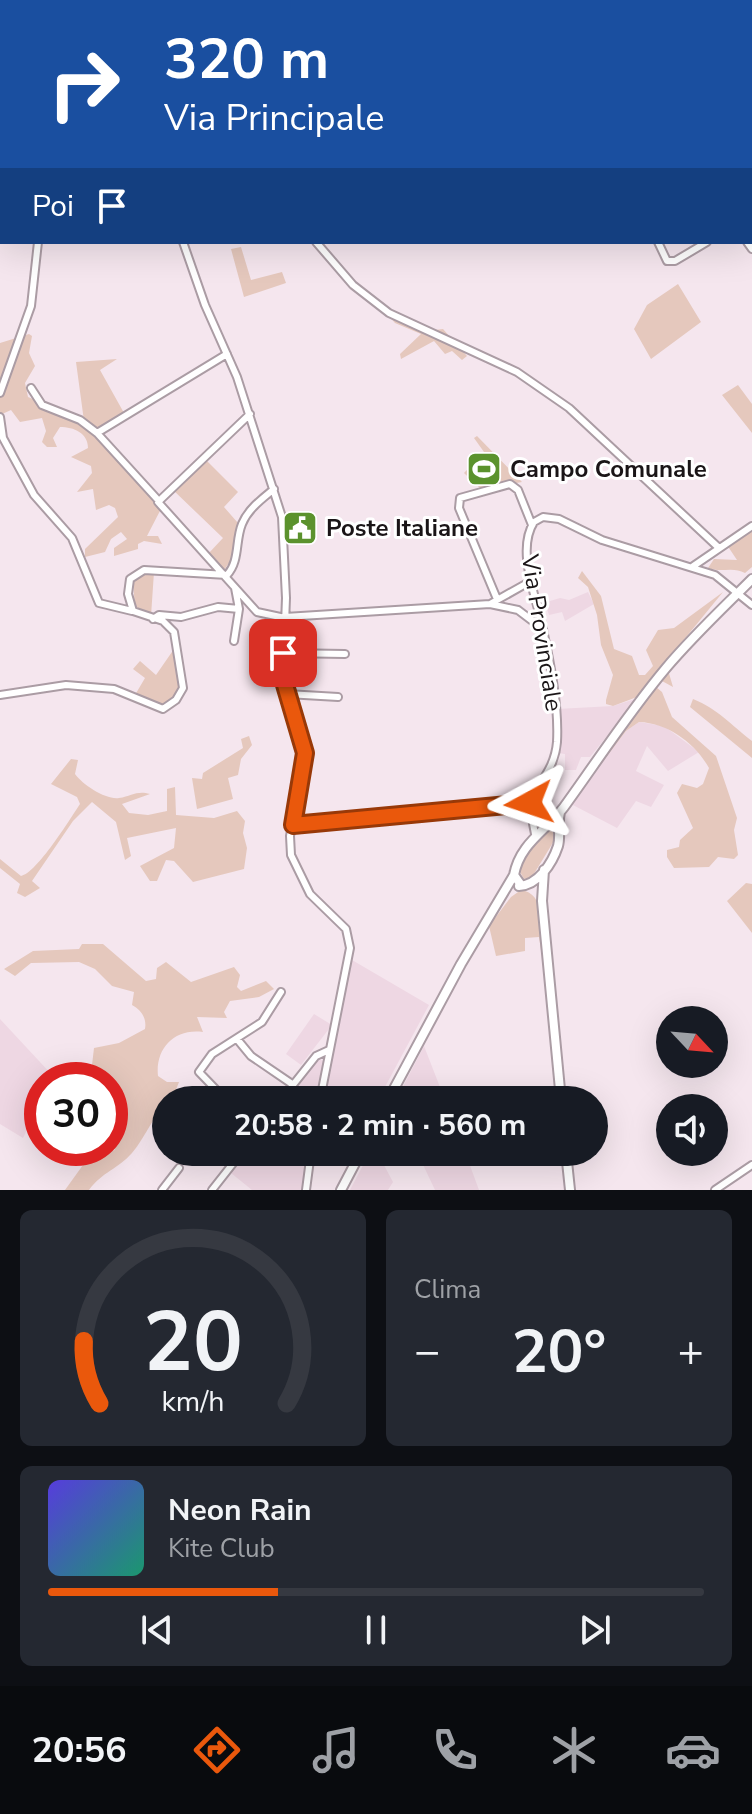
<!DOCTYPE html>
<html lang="it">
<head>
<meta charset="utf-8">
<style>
	body { margin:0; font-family:"Nunito Sans",sans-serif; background:#242831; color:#f1f3f6; height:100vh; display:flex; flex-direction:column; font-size:30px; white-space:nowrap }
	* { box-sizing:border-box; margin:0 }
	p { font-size:26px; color:#9ea1a6 }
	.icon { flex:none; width:44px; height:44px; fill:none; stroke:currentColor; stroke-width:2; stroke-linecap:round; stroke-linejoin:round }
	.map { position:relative; height:1190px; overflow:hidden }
	.sheet { display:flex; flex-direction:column; gap:20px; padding:20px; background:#0d0f14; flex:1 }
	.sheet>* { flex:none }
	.top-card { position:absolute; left:0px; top:0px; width:752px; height:244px; box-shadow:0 8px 32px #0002; background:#1a4fa0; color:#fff; overflow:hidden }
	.needle { width:52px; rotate:116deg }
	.controls { position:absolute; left:656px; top:1006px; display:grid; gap:16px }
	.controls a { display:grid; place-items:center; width:72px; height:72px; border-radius:50%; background:#171b24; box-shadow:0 8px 32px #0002; font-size:40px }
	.speed { position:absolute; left:24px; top:1062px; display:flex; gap:16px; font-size:40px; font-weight:700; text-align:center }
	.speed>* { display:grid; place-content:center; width:104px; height:104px; border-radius:50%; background:#171b24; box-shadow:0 8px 32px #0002; line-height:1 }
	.speed .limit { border:12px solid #d22; background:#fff; color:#111 }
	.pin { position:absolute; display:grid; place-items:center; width:68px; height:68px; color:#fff; margin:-34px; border-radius:16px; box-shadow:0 4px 12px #0006 }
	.me { position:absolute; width:88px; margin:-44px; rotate:265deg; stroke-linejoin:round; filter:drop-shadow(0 0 6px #0008) }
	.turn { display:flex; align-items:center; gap:28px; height:168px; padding:0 32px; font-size:36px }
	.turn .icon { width:104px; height:104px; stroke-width:2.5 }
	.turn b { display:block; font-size:56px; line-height:68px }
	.then { display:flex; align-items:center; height:76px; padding:0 32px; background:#0003; gap:16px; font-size:30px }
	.big { font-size:60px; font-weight:700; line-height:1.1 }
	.sheet .tile { flex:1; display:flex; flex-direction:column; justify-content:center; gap:12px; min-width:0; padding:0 28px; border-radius:12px; background:#242831 }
	.sheet .dial { align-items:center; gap:0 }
	.dial svg { height:208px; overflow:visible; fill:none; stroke:#363941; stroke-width:7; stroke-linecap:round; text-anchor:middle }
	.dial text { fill:#f1f3f6; stroke:none }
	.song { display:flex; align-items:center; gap:24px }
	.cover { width:96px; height:96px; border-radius:12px; background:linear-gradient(135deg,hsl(250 70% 55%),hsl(160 70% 35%)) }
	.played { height:8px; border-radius:4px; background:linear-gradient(90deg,#ea580c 35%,#363941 35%) }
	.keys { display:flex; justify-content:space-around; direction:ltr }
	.heat { display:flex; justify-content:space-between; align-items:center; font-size:44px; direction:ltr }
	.sheet .tiles { flex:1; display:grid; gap:20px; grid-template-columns:1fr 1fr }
	.tile:last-child { grid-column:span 2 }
	.trip { position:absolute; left:152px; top:1086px; width:456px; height:80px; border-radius:40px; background:#171b24; box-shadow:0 8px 32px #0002; font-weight:700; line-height:80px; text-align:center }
	.dock { display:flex; height:128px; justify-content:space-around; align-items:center; background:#090b0e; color:#9ea1a6 }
	.dock .icon { width:56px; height:56px }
	.dock .current { color:#ea580c }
	.dock b { font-size:36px; color:#f1f3f6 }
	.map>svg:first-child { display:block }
	.built { fill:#eed7e3 }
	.green { fill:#e5c8bd }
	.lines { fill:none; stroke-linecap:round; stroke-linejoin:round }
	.minor-casing { stroke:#ab9ca4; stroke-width:10 }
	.major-casing { stroke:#ab9ca4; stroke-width:12 }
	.minor { stroke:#fff; stroke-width:6 }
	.major { stroke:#fff; stroke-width:8 }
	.route-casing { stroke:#983908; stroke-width:20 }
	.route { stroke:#ea580c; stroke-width:14 }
	.labels { text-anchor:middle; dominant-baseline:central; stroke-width:6; stroke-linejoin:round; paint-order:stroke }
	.poi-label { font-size:24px; font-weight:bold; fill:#1a1517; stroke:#fff; text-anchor:start }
	.street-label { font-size:24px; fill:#1a1517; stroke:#fff }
</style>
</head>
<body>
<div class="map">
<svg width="752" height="1190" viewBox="0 0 752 1190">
	<rect width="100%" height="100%" fill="#f5e6ee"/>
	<path class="built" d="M588 592 594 604 565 621 562 612 549 615 547 609 541 608 540 604 560 598 569 600Z
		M638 698 590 757H581L576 770H565V754L558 753 557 709 613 706Z
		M639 722 664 726 699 752 668 771 647 746 636 771 664 785 651 807 636 801 617 828 571 804 595 766 598 767 626 731Z
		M352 960 429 1005 378 1100H324Z
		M314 1014 332 1025 301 1065 286 1054Z
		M0 1019 53 1076 51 1080H42V1099L23 1138 0 1124Z
		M424 1046 445 1100H396Z
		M318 1059 324 1061 316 1100H287Z
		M247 1152H309L303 1190H252L231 1173Z
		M370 1152H377L393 1182 388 1190H350Z
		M417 1152H465L479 1190H435Z"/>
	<path class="green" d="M241 247 251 280 282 272 286 283 244 297 231 249Z
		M678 284 701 322 651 359 634 329 647 305Z
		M388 315 427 331 443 329 467 356 462 360 452 351 445 354 434 341 401 359 400 354 421 334 395 323Z
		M29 334 32 336 29 353 35 366 25 383 28 397 84 421 76 362 117 359 100 370 124 413 95 430 162 507 147 536H158L162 544 144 541 138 544V549L114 556V548L127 539 121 532 111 539 105 552 85 557V549L118 517 115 508 109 505 96 510 93 489 77 492 92 473 91 466 71 457 88 448C88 433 74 427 60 427L53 438 57 447H47L42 442 46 431 42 418 20 422 11 410 0 415V343Z
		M738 385 752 404V433L722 395Z
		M477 436 522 482 481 489 464 473 484 452 474 438Z
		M205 459 238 492 224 507 238 523 231 560 224 570 208 554 223 538 172 489Z
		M752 528V567L745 573C733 566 721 573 708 568L714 559 737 560 727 545Z
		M582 571 601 596 614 649 632 656 639 675H645L653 666 646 650 658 630 674 628 723 592 637 697 613 706 606 704V700L613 675 601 645 597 615 588 587 578 578Z
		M143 572H154L151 616 135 610 133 579Z
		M174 649 180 691 177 697 158 706 135 695 145 678 133 669 140 661 156 675Z
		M668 670 673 687 662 681 656 687 662 692 672 717 716 756 737 818 734 830 738 855 734 859 718 857 709 867 674 868 667 857V850L679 847 680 840 693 828 677 793 682 784 697 788 703 784 709 768C695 743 668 723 639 722L626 731 598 768 595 766Z
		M693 699C718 709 731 725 752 741V758L690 707Z
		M249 736 252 745 241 759 238 775 228 778 233 799 197 809 192 778 202 779 203 773 243 748 241 739Z
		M71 759 78 760 75 774C83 785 106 800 119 798 132 796 137 790 150 794L122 804 129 813 148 815 167 811V789L175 787 176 815 214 818 237 811 245 821 243 833 247 848 244 869 193 882 174 861 166 860 157 881H150L140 866 174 848 176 828 127 838 131 856 125 860 116 822 92 802 73 821 32 881 40 888 25 897 17 893 20 884 0 868V859L21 876C37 873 70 819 80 804L77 797 51 784Z
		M547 830 553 832 554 841 532 877 524 879 519 870 531 849Z
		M746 883 752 884V933L727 901Z
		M521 890C545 893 542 927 544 947L541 950 539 937 525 938V951L496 956 489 926 511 897Z
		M82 944H103L146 981 156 979 157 968 166 962 191 982 234 967 240 975 237 987 241 991 266 981 274 989 259 997 230 1001 224 1012 227 1018 197 1017 203 1032C174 1028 155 1049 158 1076L167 1082H179L172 1100H166V1106C150 1120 145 1138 132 1153 118 1169 102 1172 89 1190H65L88 1158 115 1150 110 1141V1107L117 1104 119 1097 110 1091V1080L98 1077 92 1065 94 1048 119 1043 145 1029C147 1018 141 1010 132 1005L134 992 112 986 95 969 79 962 31 963 15 976 4 969 33 951 79 949Z"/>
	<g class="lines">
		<g class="minor-casing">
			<path id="minor" d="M577 0 578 2
				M583 0 588 2
				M188 2V0
				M518 2 519 0
				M183 242 205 305 237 377 282 517 286 598 283 676 305 753 290 836 291 855 310 894 346 929 350 948 320 1100
				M316 242 353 285 389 313 517 372 569 408 719 548
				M658 242 667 261H675L707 242
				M747 242 752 249
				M31 388 42 405 80 420 97 433 227 354
				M0 393 31 306 38 242
				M250 414 158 502 257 612 285 618
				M0 417 3 438 34 495 72 538 99 603 132 611
				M97 433 158 500
				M692 567 752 526
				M227 575C240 561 235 541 242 524 248 509 262 499 274 489
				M497 599 459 508 460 498 510 484 518 490 532 525
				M490 604 518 610 543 629
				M285 617 490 604 531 581
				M153 619 159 615 181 617 218 607 239 609 235 588
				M234 641 239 609
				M283 653 345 654
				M287 694 338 697
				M0 695 66 685 114 689 163 709 176 700 183 688 174 632 163 621 133 611 128 594 130 579 144 570 227 575
				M539 822 553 815
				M293 825 529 803
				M535 834 529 803C540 781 555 768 557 742 559 705 550 661 542 625 536 596 516 550 534 522L543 517 559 519 602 540 715 575 752 605
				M237 1039 251 1056 292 1084
				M226 1100 199 1072 212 1054 262 1022 281 992
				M281 1100 316 1056 329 1050
				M162 1190 179 1168
				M212 1190 242 1152
				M306 1190 311 1152
				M715 1190 752 1165"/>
		</g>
		<g class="major-casing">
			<path id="major" d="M544 870 542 901 561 1100
				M521 885 514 875C520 843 546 831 564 807 598 760 629 712 666 668 693 636 723 608 752 579
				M519 886C538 885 552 864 558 846 561 835 557 824 560 812
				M388 1100 461 964 514 875
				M566 1152 570 1190
				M341 1190 361 1152"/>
		</g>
		<use href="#minor" class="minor"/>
		<use href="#major" class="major"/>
	</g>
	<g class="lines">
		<g class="route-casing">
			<path id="route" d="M283 653 285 685 305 753 293 825 529 803"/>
		</g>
		<use href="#route" class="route"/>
	</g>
	<defs>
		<g id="stadium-square" transform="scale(1.8)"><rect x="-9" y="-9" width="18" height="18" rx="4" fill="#5b922d" stroke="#fff"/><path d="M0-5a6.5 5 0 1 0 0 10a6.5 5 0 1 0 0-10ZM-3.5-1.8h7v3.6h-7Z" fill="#fff"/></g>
		<g id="civic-square" transform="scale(1.8)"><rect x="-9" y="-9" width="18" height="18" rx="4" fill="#5b922d" stroke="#fff"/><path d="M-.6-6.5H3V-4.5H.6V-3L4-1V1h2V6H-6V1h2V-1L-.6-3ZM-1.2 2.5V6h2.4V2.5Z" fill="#fff"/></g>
	</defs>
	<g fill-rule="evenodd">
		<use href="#stadium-square" x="484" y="469"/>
		<use href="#civic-square" x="300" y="528"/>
	</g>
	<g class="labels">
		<g class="poi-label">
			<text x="510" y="469">Campo Comunale</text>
			<text x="326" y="528">Poste Italiane</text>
		</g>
		<g class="street-label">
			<text transform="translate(542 633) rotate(81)">Via Provinciale</text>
		</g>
	</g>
</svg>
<div class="controls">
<a><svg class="needle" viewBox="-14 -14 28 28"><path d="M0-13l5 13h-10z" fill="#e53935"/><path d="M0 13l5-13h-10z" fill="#9ea1a6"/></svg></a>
<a><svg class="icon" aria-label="sound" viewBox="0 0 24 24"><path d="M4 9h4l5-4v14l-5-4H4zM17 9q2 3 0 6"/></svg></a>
</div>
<div class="speed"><div class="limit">30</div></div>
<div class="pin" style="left:283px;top:653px;background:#d93025"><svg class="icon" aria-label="arrive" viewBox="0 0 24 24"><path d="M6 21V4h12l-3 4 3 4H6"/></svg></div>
<svg class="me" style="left:529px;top:803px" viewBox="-20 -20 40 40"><path d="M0-17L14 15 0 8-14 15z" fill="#ea580c" stroke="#fff" stroke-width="4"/></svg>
<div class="trip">20:58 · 2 min · 560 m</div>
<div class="top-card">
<div class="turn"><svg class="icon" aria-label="right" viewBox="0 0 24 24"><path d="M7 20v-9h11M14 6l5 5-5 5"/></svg><div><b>320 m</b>Via Principale</div></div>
<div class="then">Poi<svg class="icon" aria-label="arrive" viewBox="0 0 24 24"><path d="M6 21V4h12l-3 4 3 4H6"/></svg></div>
</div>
</div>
<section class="sheet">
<div class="tiles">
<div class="tile dial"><svg viewBox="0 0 100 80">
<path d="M14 69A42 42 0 1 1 86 69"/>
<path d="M14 69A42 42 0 0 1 8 45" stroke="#ea580c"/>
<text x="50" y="56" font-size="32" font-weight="700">20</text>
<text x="50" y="72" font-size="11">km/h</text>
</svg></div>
<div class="tile"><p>Clima</p>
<div class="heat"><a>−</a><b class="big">20°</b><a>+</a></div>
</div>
<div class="tile">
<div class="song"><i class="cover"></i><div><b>Neon Rain</b><p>Kite Club</p></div></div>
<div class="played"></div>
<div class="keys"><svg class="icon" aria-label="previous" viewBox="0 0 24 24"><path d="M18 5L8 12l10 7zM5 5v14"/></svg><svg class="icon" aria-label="pause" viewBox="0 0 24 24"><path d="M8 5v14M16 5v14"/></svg><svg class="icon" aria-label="next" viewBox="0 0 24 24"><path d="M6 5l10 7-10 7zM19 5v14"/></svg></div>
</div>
</div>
</section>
<nav class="dock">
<b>20:56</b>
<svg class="icon current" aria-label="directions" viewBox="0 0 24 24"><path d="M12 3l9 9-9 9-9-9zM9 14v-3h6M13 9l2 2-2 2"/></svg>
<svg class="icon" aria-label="music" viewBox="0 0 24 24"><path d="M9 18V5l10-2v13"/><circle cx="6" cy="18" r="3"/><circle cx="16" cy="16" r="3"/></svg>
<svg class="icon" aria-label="phone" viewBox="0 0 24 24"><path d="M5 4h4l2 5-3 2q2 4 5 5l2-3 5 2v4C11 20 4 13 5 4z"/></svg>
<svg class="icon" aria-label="climate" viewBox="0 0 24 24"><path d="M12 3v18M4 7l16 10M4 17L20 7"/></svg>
<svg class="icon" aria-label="car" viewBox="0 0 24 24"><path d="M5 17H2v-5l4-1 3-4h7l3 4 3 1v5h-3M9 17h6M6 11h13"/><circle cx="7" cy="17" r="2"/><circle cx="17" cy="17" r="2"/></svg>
</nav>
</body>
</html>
